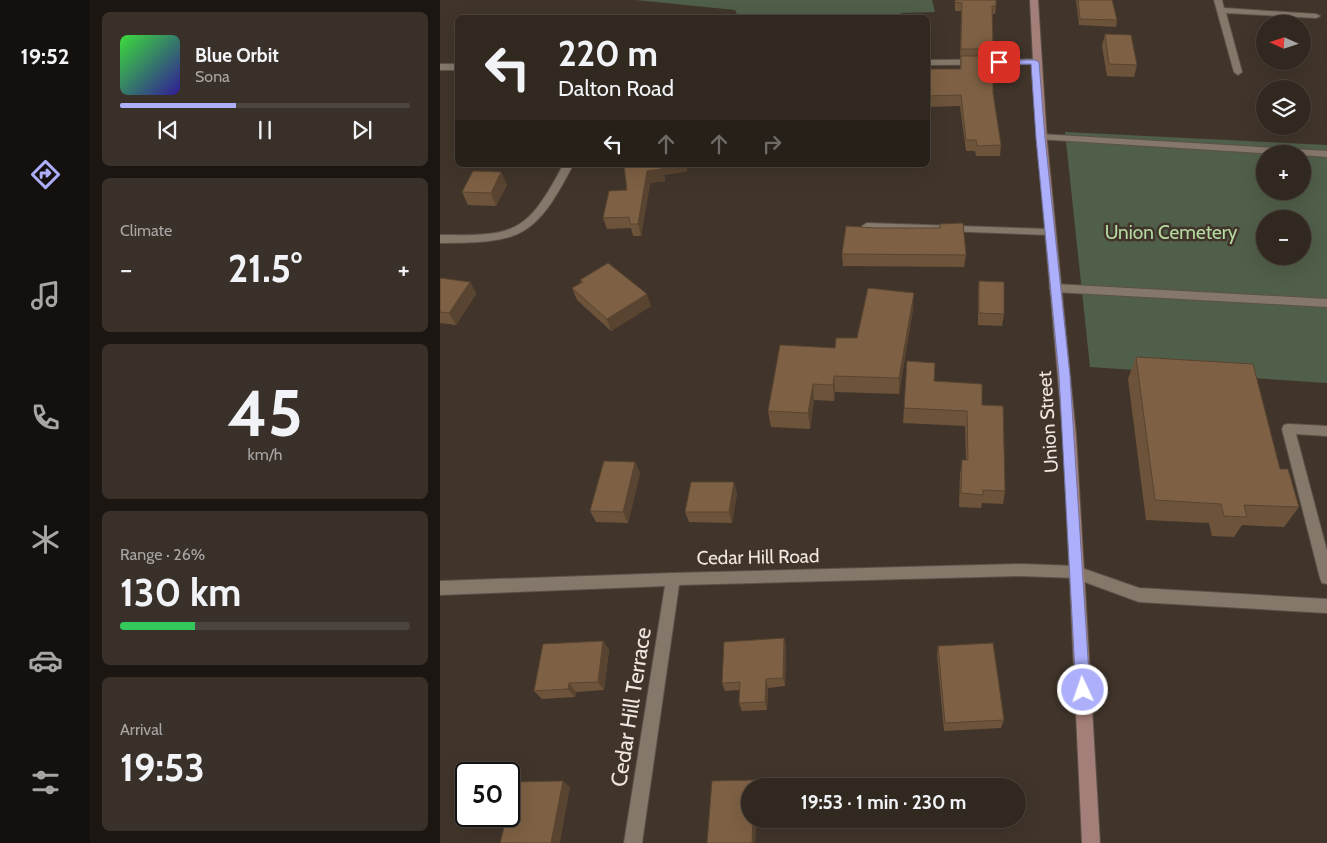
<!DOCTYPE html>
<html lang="en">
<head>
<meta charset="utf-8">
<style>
	body { margin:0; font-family:Cabin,sans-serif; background:#393029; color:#f1f3f6; height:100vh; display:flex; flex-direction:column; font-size:19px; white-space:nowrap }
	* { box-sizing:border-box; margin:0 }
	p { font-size:16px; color:#a8a6a5 }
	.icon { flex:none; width:28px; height:28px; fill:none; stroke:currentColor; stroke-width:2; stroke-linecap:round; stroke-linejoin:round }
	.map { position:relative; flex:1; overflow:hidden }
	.side { display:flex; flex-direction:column; gap:12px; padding:12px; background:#1b1612; width:350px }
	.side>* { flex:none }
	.banner { position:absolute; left:15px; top:15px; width:475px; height:152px; border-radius:8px; box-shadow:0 5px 20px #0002,0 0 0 1px #4c443e; background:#312820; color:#f1f3f6; overflow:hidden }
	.needle { width:32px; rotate:273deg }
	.controls { position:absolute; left:816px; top:15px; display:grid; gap:10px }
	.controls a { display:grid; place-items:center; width:55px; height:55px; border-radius:50%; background:#312820; box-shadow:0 5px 20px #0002,0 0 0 1px #4c443e; font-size:25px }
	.speed { position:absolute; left:15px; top:762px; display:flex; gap:10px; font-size:25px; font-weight:700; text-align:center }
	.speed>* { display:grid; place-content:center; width:65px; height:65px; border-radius:50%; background:#312820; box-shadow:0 5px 20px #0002,0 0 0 1px #4c443e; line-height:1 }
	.speed .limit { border:2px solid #111; border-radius:8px; background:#fff; color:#111 }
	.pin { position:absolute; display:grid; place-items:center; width:42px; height:42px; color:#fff; margin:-21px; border-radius:10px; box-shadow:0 2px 8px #0006 }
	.me { position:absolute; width:55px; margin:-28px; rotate:357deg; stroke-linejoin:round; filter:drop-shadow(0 0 4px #0008) }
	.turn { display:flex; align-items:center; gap:18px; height:105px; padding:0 20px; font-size:22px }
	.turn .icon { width:65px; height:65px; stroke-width:2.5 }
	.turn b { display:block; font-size:35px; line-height:42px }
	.lanes { display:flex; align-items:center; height:48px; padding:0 20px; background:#0003; justify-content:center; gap:25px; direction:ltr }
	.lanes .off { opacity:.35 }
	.big { font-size:38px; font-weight:800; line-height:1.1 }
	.side .tile { flex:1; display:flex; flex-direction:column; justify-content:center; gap:8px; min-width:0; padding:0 18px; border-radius:8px; background:#393029 }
	.side .dial { align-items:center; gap:0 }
	.dial b { font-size:65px; line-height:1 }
	.song { display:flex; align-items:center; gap:15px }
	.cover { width:60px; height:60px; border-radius:8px; background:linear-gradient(135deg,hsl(120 70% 55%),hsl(250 70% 35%)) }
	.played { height:5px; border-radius:2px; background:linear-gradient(90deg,#adaffb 40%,#4c443e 40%) }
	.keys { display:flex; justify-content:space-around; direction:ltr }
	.heat { display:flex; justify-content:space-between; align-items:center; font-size:28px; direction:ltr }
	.charge { height:8px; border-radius:4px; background:linear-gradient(90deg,#34c759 26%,#4c443e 0) }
	.trip { position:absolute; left:301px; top:778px; width:285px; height:50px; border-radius:25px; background:#312820; box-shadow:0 5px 20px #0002,0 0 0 1px #4c443e; font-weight:800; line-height:50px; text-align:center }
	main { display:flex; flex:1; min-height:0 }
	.tabs { display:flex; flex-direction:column; width:90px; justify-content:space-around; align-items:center; background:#14100d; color:#a8a6a5 }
	.tabs .icon { width:35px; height:35px }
	.tabs .on { color:#adaffb }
	.tabs b { font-size:22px; color:#f1f3f6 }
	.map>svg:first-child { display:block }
	.green { fill:#505f49; fill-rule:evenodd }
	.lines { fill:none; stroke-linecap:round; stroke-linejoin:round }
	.service-casing { stroke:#5b5248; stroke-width:2 }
	.minor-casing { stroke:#5b5248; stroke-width:2 }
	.secondary-casing { stroke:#5b5248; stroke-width:2 }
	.service { fill:#85786b; fill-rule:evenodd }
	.minor { fill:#85786b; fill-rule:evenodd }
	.secondary { fill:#a47e78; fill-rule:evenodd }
	.wall { fill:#6c533a }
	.shaded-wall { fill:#584430 }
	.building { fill:#7e6144; stroke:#584430 }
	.route { fill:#adaffb; stroke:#7072a3 }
	.labels { text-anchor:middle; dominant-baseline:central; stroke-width:5; stroke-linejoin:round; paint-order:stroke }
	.park-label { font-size:19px; fill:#b4daa1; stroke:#41352b }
	.street-label { font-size:19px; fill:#efe7e0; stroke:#41352b }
	.near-street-label { font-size:22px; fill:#efe7e0; stroke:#41352b }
</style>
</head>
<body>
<main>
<nav class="tabs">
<b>19:52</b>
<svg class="icon on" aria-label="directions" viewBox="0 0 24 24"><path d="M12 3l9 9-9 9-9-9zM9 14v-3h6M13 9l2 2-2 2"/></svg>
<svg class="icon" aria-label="music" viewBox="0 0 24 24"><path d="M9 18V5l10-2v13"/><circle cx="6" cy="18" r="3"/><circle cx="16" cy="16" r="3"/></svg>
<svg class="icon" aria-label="phone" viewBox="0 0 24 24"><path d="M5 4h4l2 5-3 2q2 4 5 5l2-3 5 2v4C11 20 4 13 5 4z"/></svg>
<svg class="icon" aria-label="climate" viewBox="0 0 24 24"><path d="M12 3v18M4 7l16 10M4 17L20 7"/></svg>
<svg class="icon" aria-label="car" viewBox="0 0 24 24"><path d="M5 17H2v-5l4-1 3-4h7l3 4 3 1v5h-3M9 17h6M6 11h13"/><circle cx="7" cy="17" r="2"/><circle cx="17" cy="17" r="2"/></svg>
<svg class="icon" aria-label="filters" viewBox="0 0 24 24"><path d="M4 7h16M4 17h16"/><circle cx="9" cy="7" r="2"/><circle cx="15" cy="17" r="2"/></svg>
</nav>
<section class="side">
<div class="tile">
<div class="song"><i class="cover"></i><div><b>Blue Orbit</b><p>Sona</p></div></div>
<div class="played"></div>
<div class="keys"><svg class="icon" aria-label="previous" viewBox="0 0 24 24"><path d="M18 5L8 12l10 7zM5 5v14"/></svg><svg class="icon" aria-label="pause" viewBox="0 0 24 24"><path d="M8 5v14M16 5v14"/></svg><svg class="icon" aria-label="next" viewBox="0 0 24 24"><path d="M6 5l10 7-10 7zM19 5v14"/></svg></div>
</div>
<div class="tile"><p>Climate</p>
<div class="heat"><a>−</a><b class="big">21.5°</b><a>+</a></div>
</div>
<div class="tile dial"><b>45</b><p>km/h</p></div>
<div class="tile"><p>Range · 26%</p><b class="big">130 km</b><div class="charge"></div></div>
<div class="tile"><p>Arrival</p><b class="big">19:53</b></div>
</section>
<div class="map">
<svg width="887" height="843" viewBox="0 0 887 843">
	<rect width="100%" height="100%" fill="#41352b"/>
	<path class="green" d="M196 0H492L495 12 461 13 460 18H299L295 10Z
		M625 132 887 145V383L650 367ZM825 154H862V191H825ZM825 219H862V256H825Z"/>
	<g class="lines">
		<g class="service-casing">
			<path id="service" d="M774 0H782L784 8 876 14 880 16 876 18 786 13 802 72 798 75 794 72Z
				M600 134 887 151V157L862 155V154H834L597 139V135Z
				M427 223 610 229 615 232 610 235 423 228 422 226Z
				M615 284 887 299V307L615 292 609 288Z
				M848 424 887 426V436L856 434 887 551V584L882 583 880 578 842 429 844 425Z
				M636 566 699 588 887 599V613L699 602 631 577 629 572 631 567Z"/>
		</g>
		<g class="minor-casing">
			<path id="minor" d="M595 59 598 60V64L488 65V60Z
				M0 64H18V70H0Z
				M123 165H133C95 238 81 243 0 243V235C76 236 87 233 123 165Z
				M581 564 636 566 641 567 643 572 641 577 636 578 581 576 239 585 202 843H184L225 586 0 595V581L233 573Z"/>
		</g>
		<g class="secondary-casing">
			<path id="secondary" d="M590 0H598L607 141 636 435 660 843H642L623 435 597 141Z"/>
		</g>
		<use href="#service" class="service"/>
		<use href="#minor" class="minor"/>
		<use href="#secondary" class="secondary"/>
	</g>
	<path class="wall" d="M515 0 556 6 555 14H552L553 49 552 56 553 93 561 145 560 156H536L535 151H526L520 106 488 107V69H520L521 11H515Z
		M636 0H672L677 20 676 27 639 25Z
		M665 34 697 65 694 77 667 76 662 46Z
		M184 165 247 171 224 175 225 181 210 183 201 236H193L191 228 167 229 163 218 187 190Z
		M61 172 67 185 56 206 28 205 22 192Z
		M500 224 526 255 524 267 403 266 402 254 436 228H499Z
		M0 278 30 282 36 294 16 325 0 323Z
		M140 280 211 306 171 331 137 300 132 288 141 282Z
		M539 281 564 314 562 326 538 325V293Z
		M473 309 459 394 395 392 394 401 374 400 370 429 331 427 328 411 395 348 417 338Z
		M696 357 840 469 859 507 844 527 802 525 794 537 772 536 769 523 706 520 688 379Z
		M494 381 542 405 565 491 563 504 542 503 541 508 519 507 520 474 522 460H526L525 426 463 423 464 408Z
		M195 462 200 473 188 523 156 522 150 511Z
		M297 493 292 523 249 522 245 512Z
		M344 638 346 647 345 686 328 688 327 710 302 711 299 703V690L285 691 282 683Z
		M163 641 169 650 164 690 136 692 135 697 102 699 94 691Z
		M498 646 564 720 561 728 504 731 497 655Z"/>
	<path class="shaded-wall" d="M221 165H247V171L224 175 225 181 210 183 201 236 198 224 207 171Z
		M61 172 67 185 56 206 51 193Z
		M30 282 36 294 16 325 9 313Z
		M474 293 473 309 459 394V378Z
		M207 294 211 306 171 331 167 319Z
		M394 376 395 392 394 401 393 385Z
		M373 384 374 400 370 429 368 413Z
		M195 462 200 473 188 523 183 512Z
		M294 482 297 493 292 523 289 512Z
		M344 638 346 647 345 686 343 678Z
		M163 641 169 650 164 690 158 682Z
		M326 679 328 688 327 710 325 702Z
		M129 683 136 692 135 697 128 689Z
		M123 781 130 787 120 843H111Z
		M313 819H317L315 843H312Z"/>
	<path class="building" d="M515 0H556V6H552L553 49H521L522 3 515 2Z
		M638 0H672L677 20 640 19Z
		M665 34 691 35 697 65 669 64Z
		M521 56H553V93L561 145 537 146 536 140H526L521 95 488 96V69H521Z
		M184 165H221L222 169 207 171 198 224H190L189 217 163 218 169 191 187 190Z
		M33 171 61 172 51 193 22 192Z
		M523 223 526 255 402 254 406 226 436 228H500V224Z
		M168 263 207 294 167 319 132 288 143 282 140 280Z
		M0 278 30 282 9 313 0 312Z
		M539 281 564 282V314L539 313Z
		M428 288 474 293 459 378 394 376 393 385 373 384 368 413 328 411 340 345 395 348 396 338H417Z
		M696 357 813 364 840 469H848L859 507 804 505 807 517 784 516 781 504 715 500Z
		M467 361 495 363 494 381 542 384V405L563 406 565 491 543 490V495L521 493 522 460H528L527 411 464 408Z
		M164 461 195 462 183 512 150 511Z
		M251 482H294L289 512H245Z
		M344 638 343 678 326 679 325 702 299 703 300 682 282 683 284 642Z
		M163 641 158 682 129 683 128 689 94 691 103 644Z
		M553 643 564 720 505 723 498 646Z
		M316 780V786H310V819H313L312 843H267L272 781Z
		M123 781 111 843H60L67 816H69V808L75 782Z"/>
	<path class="route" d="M595 60 599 62 605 138 630 376 650 690 648 695 643 697 638 695 636 690 619 376 596 138 591 64 559 65 555 62 559 60Z"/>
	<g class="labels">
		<g class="park-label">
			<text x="731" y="232">Union Cemetery</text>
		</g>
		<g class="street-label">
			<text transform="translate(608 422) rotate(-94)">Union Street</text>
			<text transform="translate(318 557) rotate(-1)">Cedar Hill Road</text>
		</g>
		<g class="near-street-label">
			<text transform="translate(191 707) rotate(-81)">Cedar Hill Terrace</text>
		</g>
	</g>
</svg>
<div class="controls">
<a><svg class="needle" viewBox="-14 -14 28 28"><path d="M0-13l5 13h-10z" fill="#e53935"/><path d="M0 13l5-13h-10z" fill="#a8a6a5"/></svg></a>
<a><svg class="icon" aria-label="layers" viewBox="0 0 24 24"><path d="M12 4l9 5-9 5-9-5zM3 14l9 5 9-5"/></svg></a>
<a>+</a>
<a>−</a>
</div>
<div class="speed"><div class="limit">50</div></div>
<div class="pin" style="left:559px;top:62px;background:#d93025"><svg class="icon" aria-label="arrive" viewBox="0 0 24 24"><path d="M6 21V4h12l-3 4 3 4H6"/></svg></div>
<svg class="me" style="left:643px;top:690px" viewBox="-20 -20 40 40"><circle r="17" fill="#adaffb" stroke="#fff" stroke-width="3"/><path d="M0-11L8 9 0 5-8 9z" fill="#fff"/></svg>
<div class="trip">19:53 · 1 min · 230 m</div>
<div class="banner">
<div class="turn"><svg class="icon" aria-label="left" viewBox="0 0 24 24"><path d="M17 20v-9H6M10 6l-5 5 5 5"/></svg><div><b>220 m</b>Dalton Road</div></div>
<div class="lanes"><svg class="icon" aria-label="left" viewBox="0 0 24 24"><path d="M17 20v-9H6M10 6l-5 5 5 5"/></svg><svg class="icon off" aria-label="ahead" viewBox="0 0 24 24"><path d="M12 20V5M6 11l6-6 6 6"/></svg><svg class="icon off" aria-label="ahead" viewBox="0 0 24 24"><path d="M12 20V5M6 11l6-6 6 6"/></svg><svg class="icon off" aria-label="right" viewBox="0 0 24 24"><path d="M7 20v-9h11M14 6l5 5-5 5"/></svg></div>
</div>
</div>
</main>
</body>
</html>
